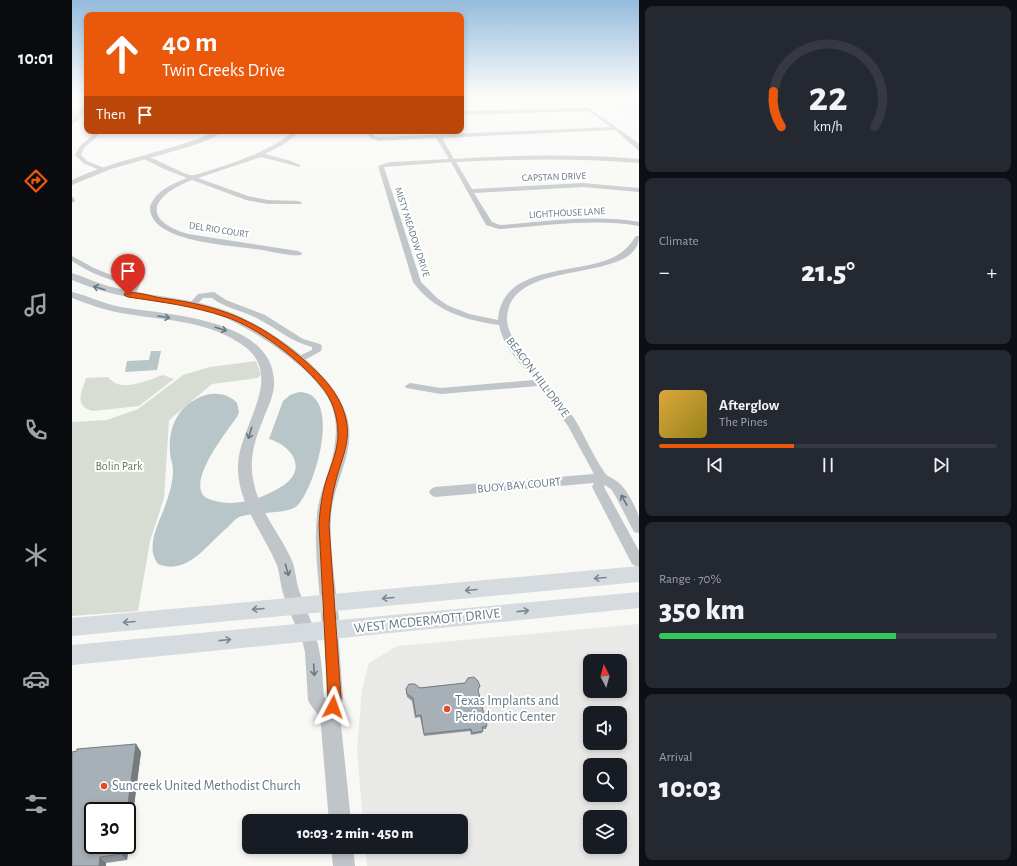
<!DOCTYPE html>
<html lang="en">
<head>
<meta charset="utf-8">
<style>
	body { margin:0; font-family:"Alegreya Sans",sans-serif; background:#242831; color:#f1f3f6; height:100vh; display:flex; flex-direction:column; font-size:15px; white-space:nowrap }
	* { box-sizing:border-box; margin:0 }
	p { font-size:13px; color:#9ea1a6 }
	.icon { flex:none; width:22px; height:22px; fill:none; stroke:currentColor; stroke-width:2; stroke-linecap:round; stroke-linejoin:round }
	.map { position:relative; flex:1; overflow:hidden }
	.drawer { display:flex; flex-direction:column; gap:6px; padding:6px; background:#0d0f14; width:378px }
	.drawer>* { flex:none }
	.banner { position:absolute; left:12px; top:12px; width:380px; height:122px; border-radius:8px; box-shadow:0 2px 6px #0003; background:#ea580c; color:#fff; overflow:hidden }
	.needle { width:26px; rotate:354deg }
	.controls { position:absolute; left:511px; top:654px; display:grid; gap:8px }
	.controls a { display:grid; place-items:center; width:44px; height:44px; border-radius:8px; background:#171b24; box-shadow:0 2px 6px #0003; font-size:20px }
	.speed { position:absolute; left:12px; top:802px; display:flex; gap:8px; font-size:20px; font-weight:700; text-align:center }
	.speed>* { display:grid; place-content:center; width:52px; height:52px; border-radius:50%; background:#171b24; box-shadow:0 2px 6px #0003; line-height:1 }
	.speed .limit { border:2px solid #111; border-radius:6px; background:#fff; color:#111 }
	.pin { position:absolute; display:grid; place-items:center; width:34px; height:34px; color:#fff; margin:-41px -17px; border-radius:50% 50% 50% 0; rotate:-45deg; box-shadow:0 0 4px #0007 }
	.pin .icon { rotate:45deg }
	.me { position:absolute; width:44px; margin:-22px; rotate:4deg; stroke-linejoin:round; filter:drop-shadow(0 0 3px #0008) }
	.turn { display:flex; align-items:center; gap:14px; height:84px; padding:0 12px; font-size:18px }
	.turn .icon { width:52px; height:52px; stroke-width:2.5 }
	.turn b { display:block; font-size:28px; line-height:34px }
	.then { display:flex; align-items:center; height:38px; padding:0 12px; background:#0003; gap:8px; font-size:15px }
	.big { font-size:30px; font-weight:800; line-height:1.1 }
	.drawer .tile { flex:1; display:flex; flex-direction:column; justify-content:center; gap:6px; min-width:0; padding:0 14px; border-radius:8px; background:#242831 }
	.drawer .dial { align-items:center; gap:0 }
	.dial svg { height:104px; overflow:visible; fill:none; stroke:#363941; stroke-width:7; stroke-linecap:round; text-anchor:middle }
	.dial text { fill:#f1f3f6; stroke:none }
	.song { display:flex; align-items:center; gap:12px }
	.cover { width:48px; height:48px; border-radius:6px; background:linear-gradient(135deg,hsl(40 70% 55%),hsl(50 70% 35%)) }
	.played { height:4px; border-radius:2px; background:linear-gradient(90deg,#ea580c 40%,#363941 40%) }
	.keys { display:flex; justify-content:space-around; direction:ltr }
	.heat { display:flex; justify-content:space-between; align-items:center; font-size:22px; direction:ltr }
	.charge { height:6px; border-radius:3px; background:linear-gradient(90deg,#34c759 70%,#363941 0) }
	.trip { position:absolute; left:170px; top:814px; width:226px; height:40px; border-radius:8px; background:#171b24; box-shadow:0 2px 6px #0003; font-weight:800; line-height:40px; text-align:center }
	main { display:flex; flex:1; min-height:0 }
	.menu { display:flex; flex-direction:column; width:72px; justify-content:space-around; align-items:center; background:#090b0e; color:#9ea1a6 }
	.menu .icon { width:28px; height:28px }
	.menu .on { color:#ea580c }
	.menu b { font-size:18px; color:#f1f3f6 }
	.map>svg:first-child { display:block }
	.built { fill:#e9e9e8; fill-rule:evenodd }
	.green { fill:#d8ddd4 }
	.water { fill:#b8c5c9 }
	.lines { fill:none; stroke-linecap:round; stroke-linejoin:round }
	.stream { stroke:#b8c5c9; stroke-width:1.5 }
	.minor { fill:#c0c5c9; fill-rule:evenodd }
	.tertiary { fill:#c0c5c9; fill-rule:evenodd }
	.secondary { fill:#d6dbdf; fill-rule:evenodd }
	.wall { fill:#90979d }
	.shaded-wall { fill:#757b7f }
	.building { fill:#a7b0b6; stroke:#757b7f }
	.oneway { stroke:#667986 }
	.oneway2 { stroke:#778893 }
	.route { fill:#ea580c; stroke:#983908 }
	.poi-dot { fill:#e64b27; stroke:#fff; stroke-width:1.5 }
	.labels { text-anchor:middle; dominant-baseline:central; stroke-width:4; stroke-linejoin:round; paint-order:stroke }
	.far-street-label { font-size:10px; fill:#667986; stroke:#fff }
	.street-label { font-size:12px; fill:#667986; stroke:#fff }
	.park-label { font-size:12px; fill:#667861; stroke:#fff }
	.near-street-label { font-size:14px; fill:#667986; stroke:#fff }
	.near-poi-label { font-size:14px; fill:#667986; stroke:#fff; text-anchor:start }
</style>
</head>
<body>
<main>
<nav class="menu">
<b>10:01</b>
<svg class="icon on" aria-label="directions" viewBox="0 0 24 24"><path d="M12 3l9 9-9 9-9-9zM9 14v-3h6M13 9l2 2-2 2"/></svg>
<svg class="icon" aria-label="music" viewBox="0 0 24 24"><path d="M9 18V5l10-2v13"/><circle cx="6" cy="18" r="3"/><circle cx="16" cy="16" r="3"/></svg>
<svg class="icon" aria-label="phone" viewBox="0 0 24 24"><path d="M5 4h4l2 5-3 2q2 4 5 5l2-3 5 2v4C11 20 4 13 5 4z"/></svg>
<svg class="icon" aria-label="climate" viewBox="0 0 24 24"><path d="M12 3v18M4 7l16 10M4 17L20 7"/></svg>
<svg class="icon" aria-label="car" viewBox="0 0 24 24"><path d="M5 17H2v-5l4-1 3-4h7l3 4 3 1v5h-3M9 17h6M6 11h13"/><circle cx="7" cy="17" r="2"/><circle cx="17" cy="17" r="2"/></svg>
<svg class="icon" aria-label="filters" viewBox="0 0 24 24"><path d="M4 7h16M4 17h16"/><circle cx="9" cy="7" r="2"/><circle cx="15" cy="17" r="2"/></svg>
</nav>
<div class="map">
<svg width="567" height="866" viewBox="0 0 567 866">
	<rect width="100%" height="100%" fill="#f8f8f5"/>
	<path class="built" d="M548 94H567V121L535 98Z
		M567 624V866H295L293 847H389V821H291L285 750 290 689 297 663 325 646ZM518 661H548V691H518ZM518 713H548V743H518ZM518 765H548V795H518ZM518 817H548V847H518Z"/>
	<path class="green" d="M15 103V113L0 125V112Z
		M184 361 189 374 186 378 140 384 97 420 92 498 78 541 66 611 0 616V422L35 420 66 409 111 375 138 367Z
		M91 375 102 379 67 406 21 411C1 406 10 392 14 378L36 377C49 394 75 380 91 375Z"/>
	<path class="water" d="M79 351H89L85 370 53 372 55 361 77 360Z
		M227 392C271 392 244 485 226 505 217 515 182 511 167 517 163 519 159 524 156 527 135 544 116 576 86 564 71 545 91 517 96 497 99 489 101 478 101 470 101 464 98 458 98 452 96 425 108 403 134 395 145 392 158 395 165 403L167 412 165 417C155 431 118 477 131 495 134 499 143 501 148 502 169 506 194 497 212 485 236 468 219 445 197 439L211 401 218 395Z"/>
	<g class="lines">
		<path class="stream" d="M0 122 4 120 3 117 15 108"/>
		<path class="minor" d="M517 108 565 142 567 145V151L543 130 370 138 382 159C444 155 505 154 567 159V163C506 158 445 159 384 162L400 189 511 183 567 188V192L511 187 402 193 420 222 428 225C473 222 522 214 567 222V226C522 218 473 226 427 229L414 225 379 162 312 167 349 282 365 298 375 305 397 314 426 320C430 263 507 275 542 257 552 252 558 245 564 236H567C567 286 436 255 435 319 435 346 485 393 502 418 513 436 521 456 533 473 537 478 544 479 548 484 554 489 566 510 567 518 567 523 567 528 567 533L562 532 544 497 539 489 533 485 532 487 567 551V568L560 564 520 487 522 483 363 497 359 495 357 492 359 489 363 487 522 474 496 426 466 386 369 394 334 388 333 386 338 383 369 388 462 380C448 363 431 347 427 325 393 320 362 311 341 282L306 166 318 162 377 159 364 138 307 141 298 138 295 131H301L302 136 307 137 539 127 516 111 389 115V111Z
			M25 131H31L12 148 9 155 15 161 32 168V170L30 171 11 163 3 155 8 146Z
			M222 131H228L214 143 193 154 219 161 228 165V167L189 157 126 178 176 196 196 200 227 201 230 203 229 204H196L174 200 120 180C81 195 67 219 116 234L226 251 230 253 229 255C219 257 194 250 183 249 158 245 77 242 78 207 83 191 100 184 115 178L92 169 70 158V156C78 155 107 172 118 175 123 176 131 172 136 171 167 161 196 152 222 131Z
			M0 197 2 198 3 201 0 203Z
			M0 256 22 268 39 275 67 282 68 284 65 291 59 297H53L52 295 59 285C37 280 19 274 0 261Z
			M142 292 154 300 193 315 231 339 248 344 250 346 249 351 229 362H223L221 360 223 358 240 350V347C218 341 207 330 188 320 173 311 154 309 140 298H131L124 306H118L117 304 126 294Z
			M259 623 264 625 266 630 271 699 264 721 258 723C249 719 240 709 236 700L233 652 228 632 230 627 235 625 240 627C250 649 250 673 252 697L255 700 252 630 254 625Z"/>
		<path class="tertiary" d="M145 131H153L134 141 116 147 39 169 0 185V180C46 158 98 152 145 131Z
			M0 273C14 277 26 284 40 287 75 296 112 297 146 308 192 322 272 376 277 427 280 458 261 485 259 516 257 554 265 592 268 630L265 636 259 638 253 636 250 630C249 592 241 553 245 515 247 490 261 467 263 442 265 430 264 418 260 406 245 369 178 326 141 313 119 305 95 303 73 300 47 296 23 290 0 280Z
			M0 292C17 296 32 304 49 307 95 315 205 318 202 386 201 398 195 409 191 420 183 439 177 458 181 479 186 511 209 534 221 563 224 573 224 583 228 593 232 606 238 619 244 632L241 638 235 640 229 638C222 623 216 608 211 593 208 583 208 572 204 563 190 531 165 502 166 465 167 424 218 373 166 342 132 320 88 320 49 313 32 310 16 304 0 298Z
			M258 705 265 708 268 715 279 821H257L248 715 251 708Z
			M259 847H281L283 866H261Z"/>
		<path class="secondary" d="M567 566V582L0 636V618Z
			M567 592V608L0 665V645Z"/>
	</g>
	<path class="wall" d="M393 683 407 688 406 691 415 726 414 729H410L411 731 410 733 399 735 398 731 352 736 348 717 343 718 340 701 335 697 334 691V689Z
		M64 744 69 752 55 860 34 863V866H0Z"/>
	<path class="shaded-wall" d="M64 744 69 752 55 860 49 854 51 845H55V811Z
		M28 857 34 863V866H27Z"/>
	<path class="building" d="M402 677 406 681 408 686 406 690 415 726 410 727 411 731 400 733 399 729 352 734 349 715 344 716 341 698 335 694 334 689 337 684H343L348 688 393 683 396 678Z
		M64 744 55 811H21V845H51L49 854 28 857 27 866H0V752L5 751V749Z"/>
	<defs><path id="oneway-shaft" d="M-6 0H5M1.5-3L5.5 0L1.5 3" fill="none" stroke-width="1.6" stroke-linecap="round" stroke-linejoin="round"/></defs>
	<g class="oneway">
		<use href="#oneway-shaft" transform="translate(27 288) rotate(-163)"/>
		<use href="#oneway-shaft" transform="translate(92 317) rotate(9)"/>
		<use href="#oneway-shaft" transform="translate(149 329) rotate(18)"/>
		<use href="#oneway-shaft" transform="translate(178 433) rotate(107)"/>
		<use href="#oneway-shaft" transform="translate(552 500) rotate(-119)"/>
		<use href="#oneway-shaft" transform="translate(215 570) rotate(74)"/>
		<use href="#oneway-shaft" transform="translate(242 670) rotate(87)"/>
	</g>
	<g class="oneway2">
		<use href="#oneway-shaft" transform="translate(528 578) rotate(175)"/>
		<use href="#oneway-shaft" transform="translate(399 590) rotate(175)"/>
		<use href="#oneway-shaft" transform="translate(316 598) rotate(175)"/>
		<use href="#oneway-shaft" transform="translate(186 609) rotate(175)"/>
		<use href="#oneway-shaft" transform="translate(451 611) rotate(-6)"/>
		<use href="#oneway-shaft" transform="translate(57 622) rotate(175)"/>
		<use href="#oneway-shaft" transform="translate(153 640) rotate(-6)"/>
	</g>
	<linearGradient id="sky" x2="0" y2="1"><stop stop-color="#95bbdc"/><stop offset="0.44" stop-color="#fcfcfa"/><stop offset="1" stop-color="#fcfcfa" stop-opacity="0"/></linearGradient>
	<rect width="567" height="216" fill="url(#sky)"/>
	<path class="route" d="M53 293C64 291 78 296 89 298 150 306 185 320 232 360 249 375 266 391 273 415 280 440 270 457 264 480 260 495 258 510 257 525L269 698 265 712 261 713 256 712 254 707 256 698 247 525C248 509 250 493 255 478 260 463 266 449 266 434 266 417 260 398 249 386 228 360 185 327 154 317 121 306 90 302 56 297L52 295Z"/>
	<g class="poi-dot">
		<circle cx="375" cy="709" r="4"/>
		<circle cx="32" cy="786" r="4"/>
	</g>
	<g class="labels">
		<g class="far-street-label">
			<text transform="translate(482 177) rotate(-2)">CAPSTAN DRIVE</text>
			<text transform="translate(495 213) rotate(-3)">LIGHTHOUSE LANE</text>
			<text transform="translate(147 230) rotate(9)">DEL RIO COURT</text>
			<text transform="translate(340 232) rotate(72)">MISTY MEADOW DRIVE</text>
		</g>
		<g class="street-label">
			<text transform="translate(466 377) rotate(53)">BEACON HILL DRIVE</text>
			<text transform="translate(447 485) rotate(-5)">BUOY BAY COURT</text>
		</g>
		<g class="park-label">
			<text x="47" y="466">Bolin Park</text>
		</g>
		<g class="near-street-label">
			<text transform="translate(355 621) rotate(-6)">WEST MCDERMOTT DRIVE</text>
		</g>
		<g class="near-poi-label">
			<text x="383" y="701">Texas Implants and<tspan x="383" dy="16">Periodontic Center</tspan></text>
			<text x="40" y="786">Suncreek United Methodist Church</text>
		</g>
	</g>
</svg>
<div class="controls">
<a><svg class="needle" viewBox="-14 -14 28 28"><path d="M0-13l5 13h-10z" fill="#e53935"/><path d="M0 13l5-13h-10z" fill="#9ea1a6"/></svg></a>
<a><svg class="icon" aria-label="sound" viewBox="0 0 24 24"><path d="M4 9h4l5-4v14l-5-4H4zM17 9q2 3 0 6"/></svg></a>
<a><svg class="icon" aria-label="search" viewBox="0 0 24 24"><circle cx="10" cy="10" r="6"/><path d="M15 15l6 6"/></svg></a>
<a><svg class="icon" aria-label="layers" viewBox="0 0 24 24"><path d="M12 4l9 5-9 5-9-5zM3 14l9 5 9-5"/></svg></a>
</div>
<div class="speed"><div class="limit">30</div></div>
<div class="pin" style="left:56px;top:295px;background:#d93025"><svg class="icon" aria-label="arrive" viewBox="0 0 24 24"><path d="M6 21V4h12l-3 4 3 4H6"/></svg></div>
<svg class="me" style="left:261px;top:707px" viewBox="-20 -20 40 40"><path d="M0-17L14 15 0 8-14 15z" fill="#ea580c" stroke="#fff" stroke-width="4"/></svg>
<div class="trip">10:03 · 2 min · 450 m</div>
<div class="banner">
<div class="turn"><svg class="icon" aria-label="ahead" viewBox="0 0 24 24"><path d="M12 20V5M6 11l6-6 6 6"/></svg><div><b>40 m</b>Twin Creeks Drive</div></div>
<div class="then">Then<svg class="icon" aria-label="arrive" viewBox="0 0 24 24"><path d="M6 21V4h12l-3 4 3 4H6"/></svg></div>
</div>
</div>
<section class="drawer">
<div class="tile dial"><svg viewBox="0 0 100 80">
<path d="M14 69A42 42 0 1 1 86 69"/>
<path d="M14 69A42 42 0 0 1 8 42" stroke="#ea580c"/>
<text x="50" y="56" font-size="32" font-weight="700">22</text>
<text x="50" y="72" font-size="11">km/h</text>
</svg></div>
<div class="tile"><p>Climate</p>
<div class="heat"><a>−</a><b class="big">21.5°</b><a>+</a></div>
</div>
<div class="tile">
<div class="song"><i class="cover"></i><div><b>Afterglow</b><p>The Pines</p></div></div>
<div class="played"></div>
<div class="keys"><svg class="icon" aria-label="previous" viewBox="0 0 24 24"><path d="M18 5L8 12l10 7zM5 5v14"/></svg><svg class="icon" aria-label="pause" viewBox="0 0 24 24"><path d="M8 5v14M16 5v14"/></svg><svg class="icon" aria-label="next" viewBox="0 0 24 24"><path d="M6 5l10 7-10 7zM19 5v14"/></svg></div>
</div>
<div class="tile"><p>Range · 70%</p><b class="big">350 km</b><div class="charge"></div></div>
<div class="tile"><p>Arrival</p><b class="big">10:03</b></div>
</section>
</main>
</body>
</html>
